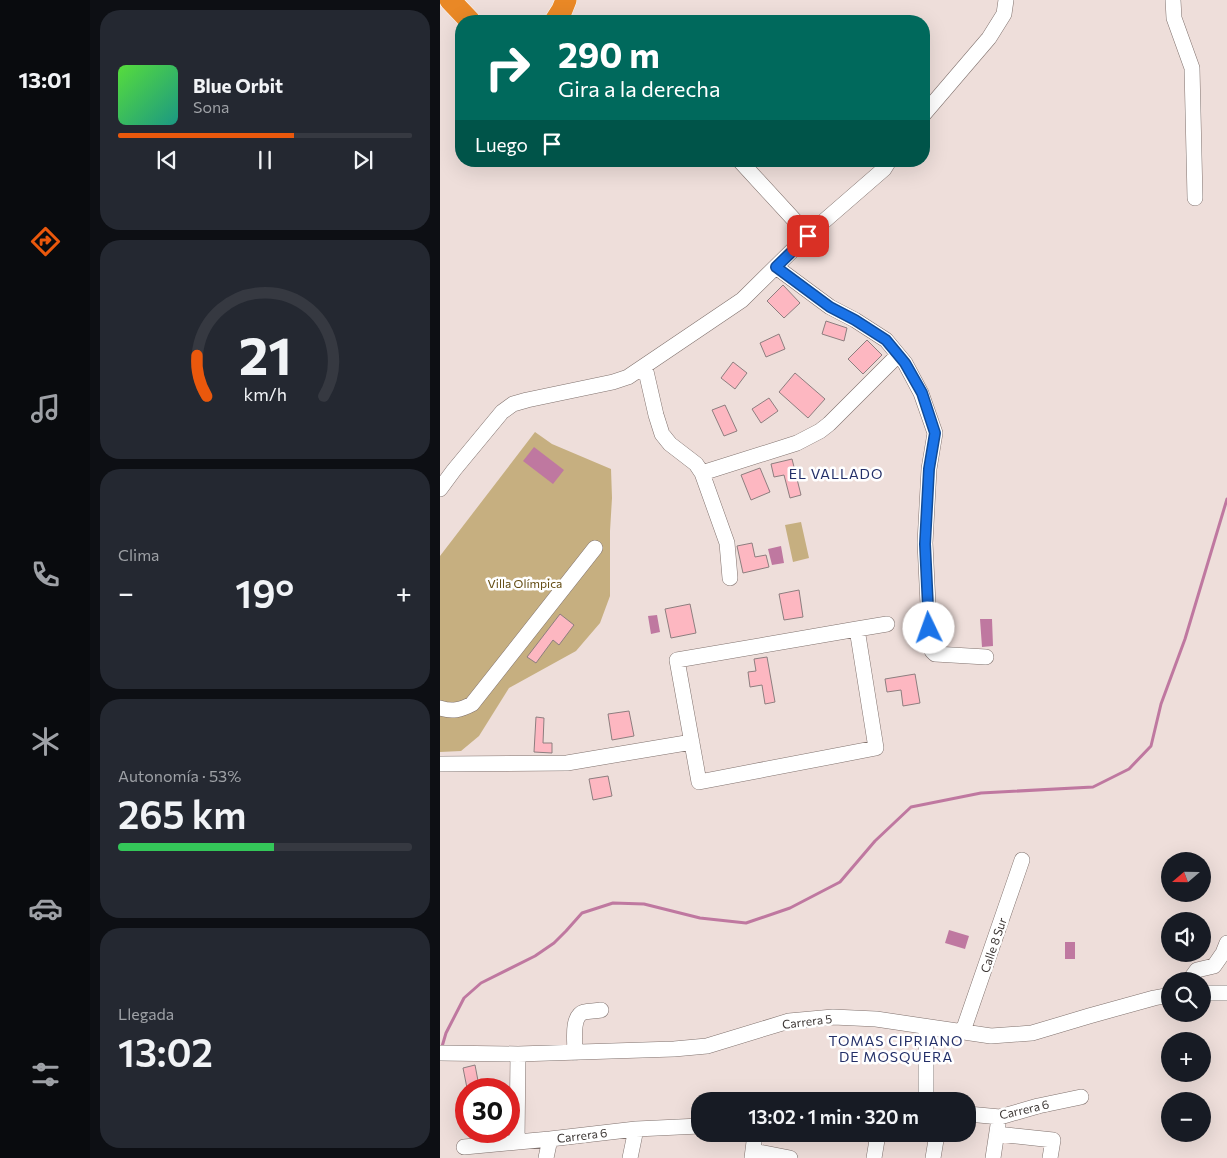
<!DOCTYPE html>
<html lang="es">
<head>
<meta charset="utf-8">
<style>
	body { margin:0; font-family:Commissioner,sans-serif; background:#242831; color:#f1f3f6; height:100vh; display:flex; flex-direction:column; font-size:19px; white-space:nowrap }
	* { box-sizing:border-box; margin:0 }
	p { font-size:16px; color:#9ea1a6 }
	.icon { flex:none; width:28px; height:28px; fill:none; stroke:currentColor; stroke-width:2; stroke-linecap:round; stroke-linejoin:round }
	.map { position:relative; flex:1; overflow:hidden }
	.drawer { display:flex; flex-direction:column; gap:10px; padding:10px; background:#0d0f14; width:350px }
	.drawer>* { flex:none }
	.guide { position:absolute; left:15px; top:15px; width:475px; height:152px; border-radius:20px; box-shadow:0 5px 20px #0002; background:#00695c; color:#fff; overflow:hidden }
	.needle { width:32px; rotate:250deg }
	.buttons { position:absolute; left:721px; top:852px; display:grid; gap:10px }
	.buttons a { display:grid; place-items:center; width:50px; height:50px; border-radius:50%; background:#171b24; box-shadow:0 5px 20px #0002; font-size:25px }
	.speed { position:absolute; left:15px; top:1078px; display:flex; gap:10px; font-size:25px; font-weight:700; text-align:center }
	.speed>* { display:grid; place-content:center; width:65px; height:65px; border-radius:50%; background:#171b24; box-shadow:0 5px 20px #0002; line-height:1 }
	.speed .limit { border:8px solid #d22; background:#fff; color:#111 }
	.pin { position:absolute; display:grid; place-items:center; width:42px; height:42px; color:#fff; margin:-21px; border-radius:10px; box-shadow:0 2px 8px #0006 }
	.me { position:absolute; width:55px; margin:-28px; rotate:357deg; stroke-linejoin:round; filter:drop-shadow(0 0 4px #0008) }
	.turn { display:flex; align-items:center; gap:18px; height:105px; padding:0 20px; font-size:22px }
	.turn .icon { width:65px; height:65px; stroke-width:2.5 }
	.turn b { display:block; font-size:35px; line-height:42px }
	.then { display:flex; align-items:center; height:48px; padding:0 20px; background:#0003; gap:10px; font-size:19px }
	.big { font-size:38px; font-weight:600; line-height:1.1 }
	.drawer .tile { flex:1; display:flex; flex-direction:column; justify-content:center; gap:8px; min-width:0; padding:0 18px; border-radius:20px; background:#242831 }
	.drawer .dial { align-items:center; gap:0 }
	.dial svg { height:130px; overflow:visible; fill:none; stroke:#363941; stroke-width:7; stroke-linecap:round; text-anchor:middle }
	.dial text { fill:#f1f3f6; stroke:none }
	.song { display:flex; align-items:center; gap:15px }
	.cover { width:60px; height:60px; border-radius:8px; background:linear-gradient(135deg,hsl(110 70% 55%),hsl(170 70% 35%)) }
	.played { height:5px; border-radius:2px; background:linear-gradient(90deg,#ea580c 60%,#363941 60%) }
	.keys { display:flex; justify-content:space-around; direction:ltr }
	.heat { display:flex; justify-content:space-between; align-items:center; font-size:28px; direction:ltr }
	.charge { height:8px; border-radius:4px; background:linear-gradient(90deg,#34c759 53%,#363941 0) }
	.trip { position:absolute; left:251px; top:1092px; width:285px; height:50px; border-radius:20px; background:#171b24; box-shadow:0 5px 20px #0002; font-weight:600; line-height:50px; text-align:center }
	main { display:flex; flex:1; min-height:0 }
	.tab-bar { display:flex; flex-direction:column; width:90px; justify-content:space-around; align-items:center; background:#090b0e; color:#9ea1a6 }
	.tab-bar .icon { width:35px; height:35px }
	.tab-bar .selected { color:#ea580c }
	.tab-bar b { font-size:22px; color:#f1f3f6 }
	.map>svg:first-child { display:block }
	.green { fill:#c6af80 }
	.water { fill:#bf78a0 }
	.lines { fill:none; stroke-linecap:round; stroke-linejoin:round }
	.stream { stroke:#bf78a0; stroke-width:3 }
	.building { fill:#fdb7c1; stroke:#8d7e7f }
	.minor-casing { stroke:#80726e; stroke-width:16 }
	.highway-casing { stroke:#fff; stroke-width:22 }
	.minor { stroke:#fff; stroke-width:15 }
	.highway { stroke:#e98826; stroke-width:21 }
	.route-casing { stroke:#114b97; stroke-width:12 }
	.route { stroke:#1a73e8; stroke-width:9 }
	.labels { text-anchor:middle; dominant-baseline:central; stroke-width:5; stroke-linejoin:round; paint-order:stroke }
	.park-label { font-size:12px; fill:#624a10; stroke:#fff }
	.street-label { font-size:12px; fill:#3e3836; stroke:#fff }
	.neighbourhood-label { font-size:14px; letter-spacing:1px; fill:#232f68; stroke:#fff }
</style>
</head>
<body>
<main>
<nav class="tab-bar">
<b>13:01</b>
<svg class="icon selected" aria-label="directions" viewBox="0 0 24 24"><path d="M12 3l9 9-9 9-9-9zM9 14v-3h6M13 9l2 2-2 2"/></svg>
<svg class="icon" aria-label="music" viewBox="0 0 24 24"><path d="M9 18V5l10-2v13"/><circle cx="6" cy="18" r="3"/><circle cx="16" cy="16" r="3"/></svg>
<svg class="icon" aria-label="phone" viewBox="0 0 24 24"><path d="M5 4h4l2 5-3 2q2 4 5 5l2-3 5 2v4C11 20 4 13 5 4z"/></svg>
<svg class="icon" aria-label="climate" viewBox="0 0 24 24"><path d="M12 3v18M4 7l16 10M4 17L20 7"/></svg>
<svg class="icon" aria-label="car" viewBox="0 0 24 24"><path d="M5 17H2v-5l4-1 3-4h7l3 4 3 1v5h-3M9 17h6M6 11h13"/><circle cx="7" cy="17" r="2"/><circle cx="17" cy="17" r="2"/></svg>
<svg class="icon" aria-label="filters" viewBox="0 0 24 24"><path d="M4 7h16M4 17h16"/><circle cx="9" cy="7" r="2"/><circle cx="15" cy="17" r="2"/></svg>
</nav>
<section class="drawer">
<div class="tile">
<div class="song"><i class="cover"></i><div><b>Blue Orbit</b><p>Sona</p></div></div>
<div class="played"></div>
<div class="keys"><svg class="icon" aria-label="previous" viewBox="0 0 24 24"><path d="M18 5L8 12l10 7zM5 5v14"/></svg><svg class="icon" aria-label="pause" viewBox="0 0 24 24"><path d="M8 5v14M16 5v14"/></svg><svg class="icon" aria-label="next" viewBox="0 0 24 24"><path d="M6 5l10 7-10 7zM19 5v14"/></svg></div>
</div>
<div class="tile dial"><svg viewBox="0 0 100 80">
<path d="M14 69A42 42 0 1 1 86 69"/>
<path d="M14 69A42 42 0 0 1 8 44" stroke="#ea580c"/>
<text x="50" y="56" font-size="32" font-weight="700">21</text>
<text x="50" y="72" font-size="11">km/h</text>
</svg></div>
<div class="tile"><p>Clima</p>
<div class="heat"><a>−</a><b class="big">19°</b><a>+</a></div>
</div>
<div class="tile"><p>Autonomía · 53%</p><b class="big">265 km</b><div class="charge"></div></div>
<div class="tile"><p>Llegada</p><b class="big">13:02</b></div>
</section>
<div class="map">
<svg width="787" height="1158" viewBox="0 0 787 1158">
	<rect width="100%" height="100%" fill="#eededa"/>
	<path class="green" d="M95 432 112 444 171 469 172 498 170 531V596L160 623 136 651 69 688 39 736 21 751 0 752V556Z
		M361 522 369 558 353 562 345 525Z"/>
	<path class="water" d="M94 447 124 470 113 484 83 461Z
		M341 546 344 563 332 565 328 549Z
		M217 615 220 632 211 634 208 616Z
		M540 619H552L553 646 542 647Z
		M506 622 507 644 497 645 496 623Z
		M509 930 529 936 525 949 505 943Z
		M625 942H635V959H625Z"/>
	<g class="lines">
		<path class="stream" d="M1 1050 6 1033 24 998 41 983 95 956 114 943 126 931 142 913 173 903 204 904 260 918 306 923 350 908 400 882 435 841 471 807 541 793 653 787 689 769 711 746 721 704 745 639 787 499"/>
	</g>
	<path class="building" d="M343 285 360 303 344 318 327 301Z
		M386 321 407 328 404 341 382 334Z
		M339 334 345 349 326 357 320 343Z
		M427 340 442 355 423 374 408 359Z
		M293 362 307 373 295 389 281 378Z
		M355 373 385 399 368 418 339 392Z
		M329 398 338 411 321 423 312 409Z
		M285 405 297 431 284 436 272 410Z
		M352 459 361 495 350 498 344 475 334 477 331 464Z
		M320 468 330 492 311 500 301 475Z
		M312 543 315 557 326 555 329 567 303 573 297 546Z
		M359 590 363 617 344 620 339 594Z
		M250 604 256 633 231 638 225 609Z
		M120 614 134 625 119 645 113 640 96 663 87 657Z
		M327 657 335 702 325 704 322 685 310 687 308 672 316 671 314 659Z
		M475 674 480 703 463 706 461 690 447 692 445 679Z
		M189 711 194 736 172 740 168 714Z
		M96 717 104 718 103 743H112V753L94 752Z
		M168 776 172 796 153 800 149 779Z
		M35 1065 39 1086 27 1088 23 1068Z"/>
	<g class="lines">
		<g class="minor-casing">
			<path id="minor" d="M733 0 734 18 752 68 755 198
				M484 114 549 38 564 14 566 0
				M300 161 368 235
				M336 267 390 307 415 320 446 340 465 363 481 393 495 433 489 469 485 543 490 645 492 651 495 654 546 657
				M205 367 216 415 222 434 230 444 256 464 262 473 287 543 290 578
				M262 473 357 443 380 431 389 424 458 355
				M0 489 14 470 62 412 73 404 87 400 173 382 188 377 302 300 368 235 444 169 449 161
				M417 629 436 748 259 782 237 660 417 629 447 624
				M0 708C12 712 21 710 32 704L155 548
				M0 764 127 763 252 742
				M749 981 757 970 774 966 783 953 787 943
				M762 993H787
				M523 1031 582 860
				M0 1053 78 1054 234 1049 267 1046 349 1021 393 1017 436 1019 551 1036 592 1033 649 1016 714 998 730 995
				M135 1053C135 1041 131 1016 144 1012 149 1011 155 1011 161 1010
				M486 1101V1027
				M528 1114 560 1117 598 1106 641 1097
				M557 1134 613 1140 610 1158
				M77 1142 78 1054
				M24 1147 110 1139 196 1129 260 1126
				M313 1151 350 1158
				M106 1158 110 1139
				M190 1158 196 1129
				M312 1158 315 1134
				M434 1158 438 1134
				M493 1158 497 1134
				M553 1158 558 1125"/>
		</g>
		<g class="highway-casing">
			<path id="highway" d="M10 0 30 21
				M115 21 122 10 126 0"/>
		</g>
		<use href="#minor" class="minor"/>
		<use href="#highway" class="highway"/>
	</g>
	<g class="lines">
		<g class="route-casing">
			<path id="route" d="M368 236 336 267 390 307 415 320 446 340 465 363 482 393 495 433 489 469 485 544 489 628"/>
		</g>
		<use href="#route" class="route"/>
	</g>
	<g class="labels">
		<g class="park-label">
			<text x="85" y="583">Villa Olímpica</text>
		</g>
		<g class="street-label">
			<text transform="translate(553 945) rotate(-71)">Calle 8 Sur</text>
			<text transform="translate(367 1021) rotate(-7)">Carrera 5</text>
			<text transform="translate(584 1109) rotate(-13)">Carrera 6</text>
			<text transform="translate(142 1135) rotate(-7)">Carrera 6</text>
		</g>
		<g class="neighbourhood-label">
			<text x="396" y="473">EL VALLADO</text>
			<text x="456" y="1040">TOMAS CIPRIANO<tspan x="456" dy="16">DE MOSQUERA</tspan></text>
		</g>
	</g>
</svg>
<div class="buttons">
<a><svg class="needle" viewBox="-14 -14 28 28"><path d="M0-13l5 13h-10z" fill="#e53935"/><path d="M0 13l5-13h-10z" fill="#9ea1a6"/></svg></a>
<a><svg class="icon" aria-label="sound" viewBox="0 0 24 24"><path d="M4 9h4l5-4v14l-5-4H4zM17 9q2 3 0 6"/></svg></a>
<a><svg class="icon" aria-label="search" viewBox="0 0 24 24"><circle cx="10" cy="10" r="6"/><path d="M15 15l6 6"/></svg></a>
<a>+</a>
<a>−</a>
</div>
<div class="speed"><div class="limit">30</div></div>
<div class="pin" style="left:368px;top:236px;background:#d93025"><svg class="icon" aria-label="arrive" viewBox="0 0 24 24"><path d="M6 21V4h12l-3 4 3 4H6"/></svg></div>
<svg class="me" style="left:489px;top:628px" viewBox="-20 -20 40 40"><circle r="19" fill="#fff"/><path d="M0-13L10 11 0 6-10 11z" fill="#1a73e8"/></svg>
<div class="trip">13:02 · 1 min · 320 m</div>
<div class="guide">
<div class="turn"><svg class="icon" aria-label="right" viewBox="0 0 24 24"><path d="M7 20v-9h11M14 6l5 5-5 5"/></svg><div><b>290 m</b>Gira a la derecha</div></div>
<div class="then">Luego<svg class="icon" aria-label="arrive" viewBox="0 0 24 24"><path d="M6 21V4h12l-3 4 3 4H6"/></svg></div>
</div>
</div>
</main>
</body>
</html>
